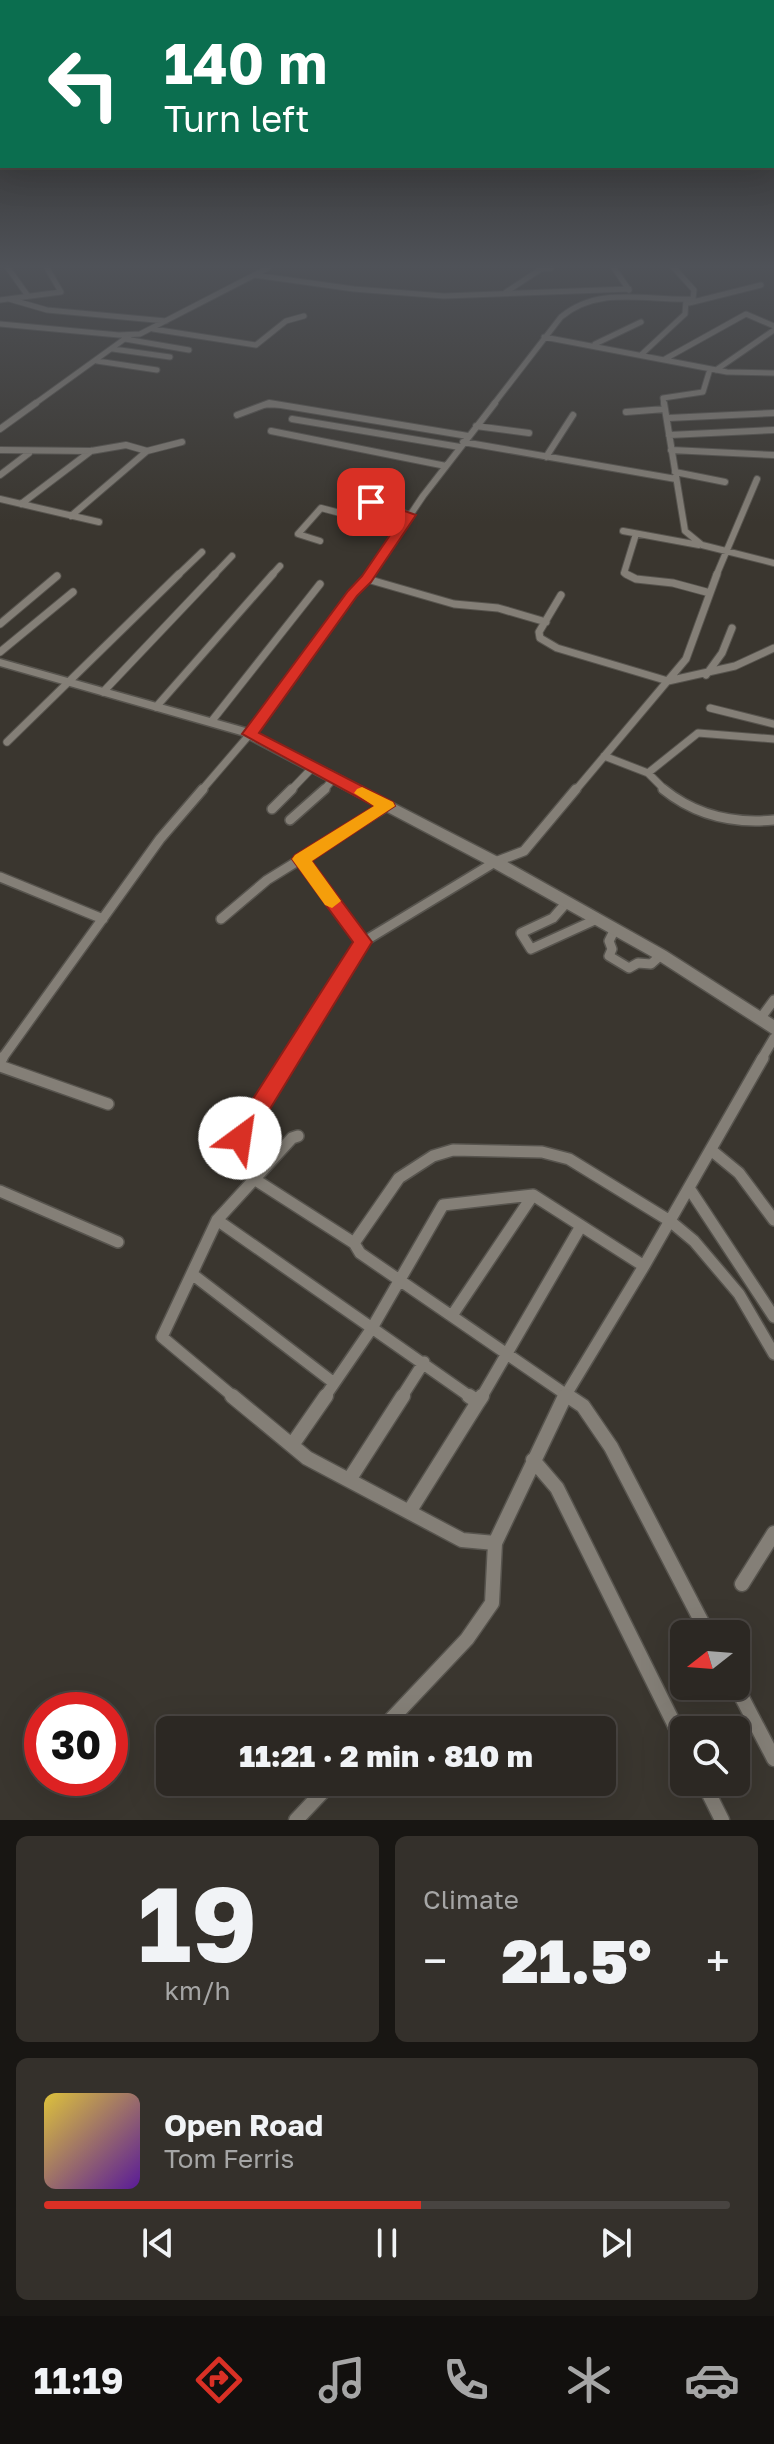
<!DOCTYPE html>
<html lang="en">
<head>
<meta charset="utf-8">
<style>
	body { margin:0; font-family:"Golos Text",sans-serif; background:#34302b; color:#f1f3f6; height:100vh; display:flex; flex-direction:column; font-size:30px; white-space:nowrap }
	* { box-sizing:border-box; margin:0 }
	p { font-size:26px; color:#a6a6a6 }
	.icon { flex:none; width:44px; height:44px; fill:none; stroke:currentColor; stroke-width:2; stroke-linecap:round; stroke-linejoin:round }
	.map { position:relative; height:1820px; overflow:hidden }
	.drawer { display:flex; flex-direction:column; gap:16px; padding:16px; background:#181613; flex:1 }
	.drawer>* { flex:none }
	.hud { position:absolute; left:0px; top:0px; width:774px; height:168px; box-shadow:0 8px 32px #0002,0 0 0 2px #484441; background:#0b6e4f; color:#fff; overflow:hidden }
	.needle { width:52px; rotate:253deg }
	.buttons { position:absolute; left:670px; top:1620px; display:grid; gap:16px }
	.buttons a { display:grid; place-items:center; width:80px; height:80px; border-radius:12px; background:#2c2823; box-shadow:0 8px 32px #0002,0 0 0 2px #484441; font-size:40px }
	.speed { position:absolute; left:24px; top:1692px; display:flex; gap:16px; font-size:40px; font-weight:700; text-align:center }
	.speed>* { display:grid; place-content:center; width:104px; height:104px; border-radius:50%; background:#2c2823; box-shadow:0 8px 32px #0002,0 0 0 2px #484441; line-height:1 }
	.speed .limit { border:12px solid #d22; background:#fff; color:#111 }
	.pin { position:absolute; display:grid; place-items:center; width:68px; height:68px; color:#fff; margin:-34px; border-radius:16px; box-shadow:0 4px 12px #0006 }
	.me { position:absolute; width:88px; margin:-44px; rotate:31deg; stroke-linejoin:round; filter:drop-shadow(0 0 6px #0008) }
	.turn { display:flex; align-items:center; gap:28px; height:168px; padding:0 32px; font-size:36px }
	.turn .icon { width:104px; height:104px; stroke-width:2.5 }
	.turn b { display:block; font-size:56px; line-height:68px }
	.big { font-size:60px; font-weight:800; line-height:1.1 }
	.drawer .card { flex:1; display:flex; flex-direction:column; justify-content:center; gap:12px; min-width:0; padding:0 28px; border-radius:12px; background:#34302b }
	.drawer .dial { align-items:center; gap:0 }
	.dial b { font-size:104px; line-height:1 }
	.song { display:flex; align-items:center; gap:24px }
	.cover { width:96px; height:96px; border-radius:12px; background:linear-gradient(135deg,hsl(50 70% 55%),hsl(270 70% 35%)) }
	.played { height:8px; border-radius:4px; background:linear-gradient(90deg,#d93025 55%,#484441 55%) }
	.keys { display:flex; justify-content:space-around; direction:ltr }
	.heat { display:flex; justify-content:space-between; align-items:center; font-size:44px; direction:ltr }
	.drawer .tiles { flex:1; display:grid; gap:16px; grid-template-columns:1fr 1fr }
	.card:last-child { grid-column:span 2 }
	.trip { position:absolute; left:156px; top:1716px; width:460px; height:80px; border-radius:12px; background:#2c2823; box-shadow:0 8px 32px #0002,0 0 0 2px #484441; font-weight:800; line-height:80px; text-align:center }
	.dock { display:flex; height:128px; justify-content:space-around; align-items:center; background:#12100e; color:#a6a6a6 }
	.dock .icon { width:56px; height:56px }
	.dock .current { color:#d93025 }
	.dock b { font-size:36px; color:#f1f3f6 }
	.map>svg:first-child { display:block }
	.lines { fill:none; stroke-linecap:round; stroke-linejoin:round }
	.street-far5-casing { stroke:#57544e; stroke-width:7 }
	.street-far4-casing { stroke:#57544e; stroke-width:8 }
	.street-far3-casing { stroke:#57544e; stroke-width:9 }
	.street-far2-casing { stroke:#57544e; stroke-width:12 }
	.street-far1-casing { stroke:#57544e; stroke-width:14 }
	.street-casing { stroke:#57544e; stroke-width:17 }
	.secondary-casing { stroke:#57544e; stroke-width:3 }
	.street-far5 { stroke:#847f77; stroke-width:5 }
	.street-far4 { stroke:#847f77; stroke-width:6 }
	.street-far3 { stroke:#847f77; stroke-width:7 }
	.street-far2 { stroke:#847f77; stroke-width:9 }
	.street-far1 { stroke:#847f77; stroke-width:11 }
	.street { stroke:#847f77; stroke-width:14 }
	.secondary { fill:#847f77; fill-rule:evenodd }
	.route { fill:#d93025; stroke:#8d1f18; stroke-width:2 }
	.slow { fill:#f59e0b }
</style>
</head>
<body>
<div class="map">
<svg width="774" height="1820" viewBox="0 0 774 1820">
	<rect width="100%" height="100%" fill="#3a362f"/>
	<g class="lines">
		<g class="street-far5-casing">
			<path id="street-far5" d="M8 268 28 296
				M614 268 629 290
				M254 275 354 289 444 296 629 289
				M506 292 541 269 551 268
				M9 299 47 310 166 321
				M0 300 61 292 47 268
				M689 303 761 285
				M0 324 119 335 140 334 268 268
				M153 329 256 345 286 321 304 316
				M544 337 727 372 774 373
				M125 339 189 350
				M595 344 641 322
				M113 349 170 357
				M642 354 685 314 686 300
				M665 359 746 314 774 326
				M97 361 157 370
				M716 370 774 330
				M33 405 130 335
				M264 405H281
				M493 405 561 317C599 285 647 301 693 299L694 290 674 268
				M664 405 663 398 703 392 710 369"/>
		</g>
		<g class="street-far4-casing">
			<path id="street-far4" d="M664 403 685 531 702 545 774 563
				M626 412 665 409
				M237 415 269 403 468 436
				M668 418 774 413
				M292 419 460 447
				M476 426 529 433
				M0 429 36 403
				M271 431 446 466
				M669 435 774 430
				M463 442 676 479
				M0 450 91 451 126 445 147 451
				M671 450 774 455
				M546 457 573 415
				M675 472 725 482
				M0 475 29 453
				M0 499 99 522
				M21 504 91 451
				M71 516 147 451 182 442
				M623 531 699 545
				M320 541 298 534 321 508 344 514 362 506 377 505 410 515
				M177 576 202 552
				M213 576 232 556
				M271 576 280 566
				M369 576 423 496 495 403
				M630 576 624 573 636 534
				M716 576 757 479"/>
		</g>
		<g class="street-far3-casing">
			<path id="street-far3" d="M626 574 636 579 673 583 710 593
				M367 579 454 604 498 608 546 622
				M561 595 539 632 540 638 557 648 668 681 735 666 774 648
				M0 624 57 576
				M0 652 73 592
				M706 675 722 653 732 628
				M103 692 215 574
				M156 707 273 574
				M710 708 774 724
				M211 722 320 584
				M7 742 179 574
				M604 756 648 773 698 733 774 739
				M648 773 666 791
				M201 791 250 734 352 593 370 574
				M290 791 313 767
				M323 791 334 778
				M575 791 686 659 717 574"/>
		</g>
		<g class="street-far2-casing">
			<path id="street-far2" d="M663 789C695 815 733 824 774 820
				M272 809 292 789
				M290 820 325 789
				M301 859 363 942 495 862 524 851 576 789
				M0 877 103 919
				M567 902 553 918 521 933 531 949 597 919
				M221 919 267 880 387 806
				M615 929 609 941 612 949 609 956 629 968 638 963 651 964 661 955
				M760 1019 774 1000
				M1 1060 160 839 203 789
				M288 1060 363 942
				M761 1060 774 1038"/>
		</g>
		<g class="street-far1-casing">
			<path id="street-far1" d="M0 1061 2 1058
				M0 1066 108 1104
				M240 1138 289 1058
				M711 1150 739 1173 774 1220
				M254 1179 354 1243 399 1178 433 1156 453 1150 542 1152 569 1159 670 1221 694 1241 739 1294 774 1354
				M689 1188 774 1317
				M0 1191 118 1242
				M217 1220 372 1328 324 1398
				M354 1243 360 1253 571 1398
				M192 1274 334 1383
				M453 1314 533 1195
				M235 1398 162 1337 217 1220 292 1138 298 1136
				M401 1398 424 1362
				M472 1398 372 1328 443 1205 533 1195 644 1266
				M481 1398 581 1226
				M564 1398 644 1266 763 1058"/>
		</g>
		<g class="street-casing">
			<path id="street" d="M232 1396 307 1458 462 1540 495 1543
				M568 1396 583 1406 611 1447 708 1634
				M478 1402 482 1396
				M292 1445 326 1396
				M533 1460 557 1488 684 1744
				M349 1480 403 1396
				M409 1512 478 1402 469 1396
				M742 1584 774 1533
				M736 1686 774 1759
				M381 1730 467 1639 492 1603 495 1543 565 1396
				M703 1782 722 1820
				M296 1820 332 1782"/>
		</g>
		<g class="secondary-casing">
			<path id="secondary" d="M0 659 249 729 500 858 666 951 774 1020V1035L656 959 490 866 241 735 0 666Z"/>
		</g>
		<use href="#street-far5" class="street-far5"/>
		<use href="#street-far4" class="street-far4"/>
		<use href="#street-far3" class="street-far3"/>
		<use href="#street-far2" class="street-far2"/>
		<use href="#street-far1" class="street-far1"/>
		<use href="#street" class="street"/>
		<use href="#secondary" class="secondary"/>
	</g>
	<linearGradient id="sky" x2="0" y2="1"><stop stop-color="#201e1a"/><stop offset="0.51" stop-color="#4f5258"/><stop offset="1" stop-color="#4f5258" stop-opacity="0"/></linearGradient>
	<rect width="774" height="522" fill="url(#sky)"/>
	<path class="route" d="M371 499 416 515 371 582 357 596 259 733 393 802 395 806 312 861 372 942 248 1145 240 1148 233 1145 229 1138 233 1130 353 942 292 859 295 855 374 806 242 734 348 591 362 576 403 516 367 505V500Z"/>
	<path class="slow" d="M362 787 393 802 395 806 312 861 341 901 332 908 325 905 292 859 295 855 374 806 354 793 357 789Z"/>
</svg>
<div class="buttons">
<a><svg class="needle" viewBox="-14 -14 28 28"><path d="M0-13l5 13h-10z" fill="#e53935"/><path d="M0 13l5-13h-10z" fill="#a6a6a6"/></svg></a>
<a><svg class="icon" aria-label="search" viewBox="0 0 24 24"><circle cx="10" cy="10" r="6"/><path d="M15 15l6 6"/></svg></a>
</div>
<div class="speed"><div class="limit">30</div></div>
<div class="pin" style="left:371px;top:502px;background:#d93025"><svg class="icon" aria-label="arrive" viewBox="0 0 24 24"><path d="M6 21V4h12l-3 4 3 4H6"/></svg></div>
<svg class="me" style="left:240px;top:1138px" viewBox="-20 -20 40 40"><circle r="19" fill="#fff"/><path d="M0-13L10 11 0 6-10 11z" fill="#d93025"/></svg>
<div class="trip">11:21 · 2 min · 810 m</div>
<div class="hud">
<div class="turn"><svg class="icon" aria-label="left" viewBox="0 0 24 24"><path d="M17 20v-9H6M10 6l-5 5 5 5"/></svg><div><b>140 m</b>Turn left</div></div>
</div>
</div>
<section class="drawer">
<div class="tiles">
<div class="card dial"><b>19</b><p>km/h</p></div>
<div class="card"><p>Climate</p>
<div class="heat"><a>−</a><b class="big">21.5°</b><a>+</a></div>
</div>
<div class="card">
<div class="song"><i class="cover"></i><div><b>Open Road</b><p>Tom Ferris</p></div></div>
<div class="played"></div>
<div class="keys"><svg class="icon" aria-label="previous" viewBox="0 0 24 24"><path d="M18 5L8 12l10 7zM5 5v14"/></svg><svg class="icon" aria-label="pause" viewBox="0 0 24 24"><path d="M8 5v14M16 5v14"/></svg><svg class="icon" aria-label="next" viewBox="0 0 24 24"><path d="M6 5l10 7-10 7zM19 5v14"/></svg></div>
</div>
</div>
</section>
<nav class="dock">
<b>11:19</b>
<svg class="icon current" aria-label="directions" viewBox="0 0 24 24"><path d="M12 3l9 9-9 9-9-9zM9 14v-3h6M13 9l2 2-2 2"/></svg>
<svg class="icon" aria-label="music" viewBox="0 0 24 24"><path d="M9 18V5l10-2v13"/><circle cx="6" cy="18" r="3"/><circle cx="16" cy="16" r="3"/></svg>
<svg class="icon" aria-label="phone" viewBox="0 0 24 24"><path d="M5 4h4l2 5-3 2q2 4 5 5l2-3 5 2v4C11 20 4 13 5 4z"/></svg>
<svg class="icon" aria-label="climate" viewBox="0 0 24 24"><path d="M12 3v18M4 7l16 10M4 17L20 7"/></svg>
<svg class="icon" aria-label="car" viewBox="0 0 24 24"><path d="M5 17H2v-5l4-1 3-4h7l3 4 3 1v5h-3M9 17h6M6 11h13"/><circle cx="7" cy="17" r="2"/><circle cx="17" cy="17" r="2"/></svg>
</nav>
</body>
</html>
